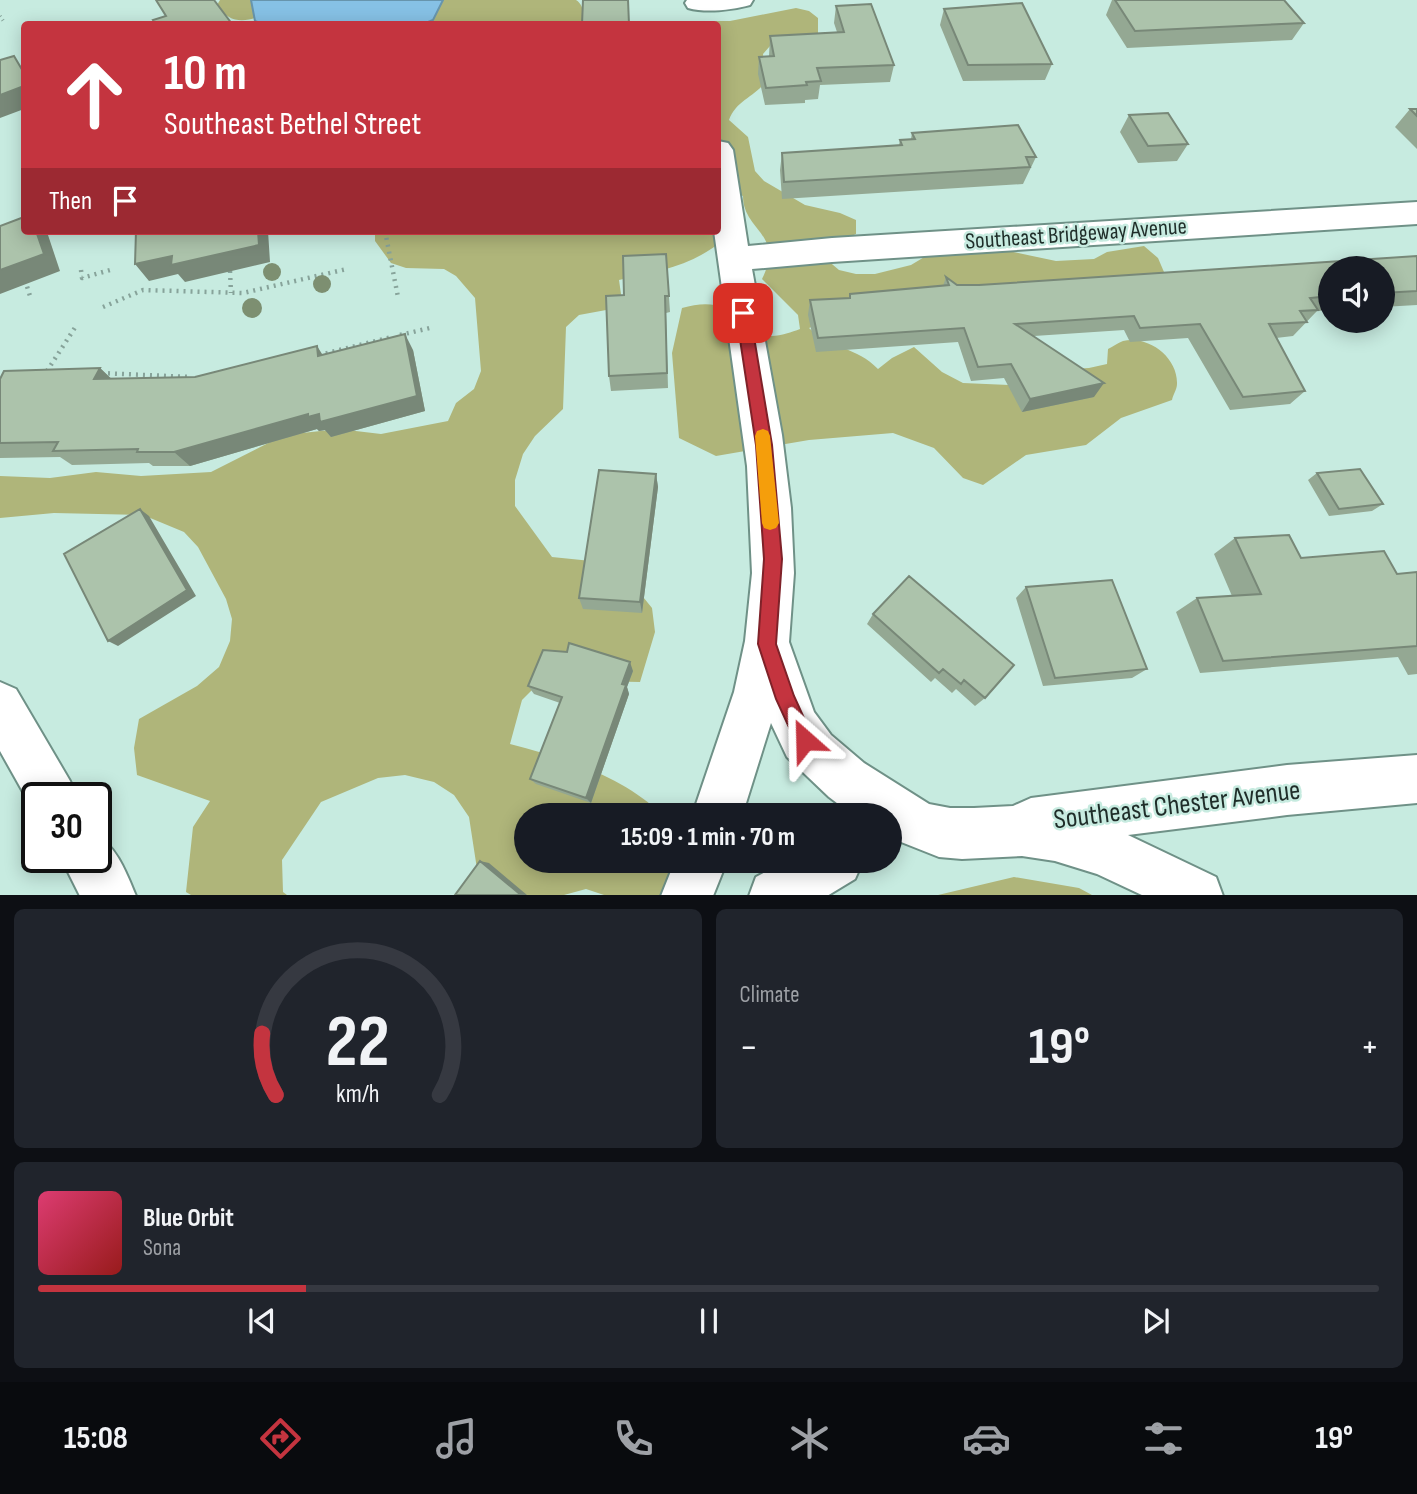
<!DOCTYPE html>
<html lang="en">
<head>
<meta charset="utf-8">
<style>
	body { margin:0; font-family:"Sofia Sans Condensed",sans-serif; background:#20242c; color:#f1f3f6; height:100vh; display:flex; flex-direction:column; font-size:26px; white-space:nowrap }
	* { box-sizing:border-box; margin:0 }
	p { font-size:23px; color:#9ea1a6 }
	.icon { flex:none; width:38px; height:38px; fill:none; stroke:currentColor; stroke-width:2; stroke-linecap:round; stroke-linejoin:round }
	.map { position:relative; height:895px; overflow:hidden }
	.drawer { display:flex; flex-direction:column; gap:14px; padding:14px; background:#0d0f14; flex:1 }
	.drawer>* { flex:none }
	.hud { position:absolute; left:21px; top:21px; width:700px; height:214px; border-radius:7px; box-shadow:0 4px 18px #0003; background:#c4343f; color:#fff; overflow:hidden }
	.fabs { position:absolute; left:1318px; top:256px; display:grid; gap:14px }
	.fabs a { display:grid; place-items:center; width:77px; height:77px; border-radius:50%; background:#171b24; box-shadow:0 4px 18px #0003; font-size:35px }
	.speed { position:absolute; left:21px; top:782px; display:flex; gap:14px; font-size:35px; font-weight:700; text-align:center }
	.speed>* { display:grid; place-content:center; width:91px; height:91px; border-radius:50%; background:#171b24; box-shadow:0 4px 18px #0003; line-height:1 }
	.speed .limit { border:4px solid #111; border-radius:10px; background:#fff; color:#111 }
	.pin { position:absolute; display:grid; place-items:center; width:60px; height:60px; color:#fff; margin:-30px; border-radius:14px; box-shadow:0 4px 10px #0006 }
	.me { position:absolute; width:77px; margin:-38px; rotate:335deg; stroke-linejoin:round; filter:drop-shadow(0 0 5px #0008) }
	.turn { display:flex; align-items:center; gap:24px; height:147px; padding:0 28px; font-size:32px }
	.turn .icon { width:91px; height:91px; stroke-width:2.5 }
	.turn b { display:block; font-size:49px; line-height:60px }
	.then { display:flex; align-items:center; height:66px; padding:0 28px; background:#0003; gap:14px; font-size:26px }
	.big { font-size:52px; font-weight:700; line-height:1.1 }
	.drawer .card { flex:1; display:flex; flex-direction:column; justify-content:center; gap:10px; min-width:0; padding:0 24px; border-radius:10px; background:#20242c }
	.drawer .dial { align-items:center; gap:0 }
	.dial svg { height:182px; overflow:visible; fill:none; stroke:#363941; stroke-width:7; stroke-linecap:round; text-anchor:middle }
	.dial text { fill:#f1f3f6; stroke:none }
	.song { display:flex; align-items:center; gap:21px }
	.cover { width:84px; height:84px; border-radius:10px; background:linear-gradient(135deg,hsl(340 70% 55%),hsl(0 70% 35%)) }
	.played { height:7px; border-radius:4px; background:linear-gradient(90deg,#c4343f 20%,#363941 20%) }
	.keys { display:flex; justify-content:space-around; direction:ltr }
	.heat { display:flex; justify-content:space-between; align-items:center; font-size:38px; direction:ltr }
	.drawer .tiles { flex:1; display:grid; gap:14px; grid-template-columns:1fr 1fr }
	.card:last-child { grid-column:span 2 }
	.trip { position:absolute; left:514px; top:803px; width:388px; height:70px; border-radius:35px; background:#171b24; box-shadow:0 4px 18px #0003; font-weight:700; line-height:70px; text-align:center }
	.tab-bar { display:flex; height:112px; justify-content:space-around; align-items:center; background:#090b0e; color:#9ea1a6 }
	.tab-bar .icon { width:49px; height:49px }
	.tab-bar .on { color:#c4343f }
	.tab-bar b { font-size:32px; color:#f1f3f6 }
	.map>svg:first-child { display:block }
	.forest { fill:#afb57a }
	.water { fill:#86c1e5; stroke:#6795ad; stroke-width:2 }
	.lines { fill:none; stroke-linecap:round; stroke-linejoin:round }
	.minor-casing { stroke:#6f9187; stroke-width:4 }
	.path-far1 { stroke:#87a39a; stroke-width:3.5; stroke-dasharray:1 3.5; stroke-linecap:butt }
	.path { stroke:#87a39a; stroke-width:4.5; stroke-dasharray:2 5; stroke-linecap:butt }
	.minor { fill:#fff; fill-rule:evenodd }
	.tree { fill:#7d8f71 }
	.wall { fill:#94a893 }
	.shaded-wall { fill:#788878 }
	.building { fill:#acc3ab; stroke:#788878; stroke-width:2 }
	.route { fill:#c4343f; stroke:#7f2229; stroke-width:2 }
	.slow { fill:#f59e0b }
	.labels { text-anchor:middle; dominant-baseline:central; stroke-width:5; stroke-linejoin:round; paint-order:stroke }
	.street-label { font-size:23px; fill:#1f2d29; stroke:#c7ebe0 }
	.near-street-label { font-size:28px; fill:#1f2d29; stroke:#c7ebe0 }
</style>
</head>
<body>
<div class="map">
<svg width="1417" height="896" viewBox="0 0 1417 896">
	<rect width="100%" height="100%" fill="#c7ebe0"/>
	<path class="forest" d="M220 0H287C266 14 236 35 217 5Z
		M435 0H576C584 5 585 16 582 24H386Z
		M796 8 809 11 818 18V33L811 40 770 46 763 54 766 81C755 97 736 100 729 120L748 137 755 171 764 181 805 205 840 213 856 220V234L828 247 826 259 839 270 856 274H875L911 265 926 256 999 249 1056 261 1094 259 1107 252 1144 246 1158 258 1164 272 1155 281 842 315 809 328C831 349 857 347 878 369L892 358 914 347 942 372 963 383 1009 385 1021 372 1089 368 1107 364 1108 349C1112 347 1118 343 1123 341 1148 335 1178 357 1177 384 1177 389 1173 395 1172 400L1121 418 1086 445 1026 455 983 485 963 478 934 448 893 433 809 440 716 456 679 438 672 353 682 308C706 301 725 303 744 320 749 324 756 332 762 334 773 339 789 333 800 329L798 315 762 279C785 233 743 231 743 196L718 187V24H680L700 21H730Z
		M718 210 725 212 726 237C695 266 659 271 619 280L621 294 617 308 579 315 566 327 563 409 535 436 523 454 515 480V506L552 557 601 562 622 571 652 608 655 632 640 682 542 680 522 700 510 744C561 757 624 776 662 815L527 816V861H685L678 895H604L586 889 564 895H501L479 882 469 817 454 795 434 782 405 775 378 778 321 802 282 860 283 892 287 895H191L186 892 193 827 210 801 137 775 134 748 139 719 197 686 219 667 230 641 232 619 226 599 198 547 184 532 143 515 54 513 0 518V476L50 478 96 472 141 476 211 472 284 435 339 429 381 434 448 421 456 403 474 389 481 371 475 298 456 276 444 269 406 268 391 263 375 241V231H718Z
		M1014 877 1079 888 1092 895H938Z"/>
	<path class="water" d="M251 0H443L433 20 423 24H262L255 21Z"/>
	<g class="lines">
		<g class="minor-casing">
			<path id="minor" d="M687 0H753L750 5C732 10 706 13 688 8L685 3Z
				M718 141 728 143 733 150 748 246 832 238 1417 202V224L832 262 752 269 782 435 791 508 794 573 789 642 814 712 831 735 864 763 929 804 950 808H974L1013 806 1031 798 1287 765 1417 755V803L1287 815 1128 835 1216 877 1223 896H1144L1097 874 1055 861 1022 856 962 859 939 857 891 838V816H854L829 797 787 757 771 723 742 816H692L734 692 745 641 752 573 747 466 714 231H718Z
				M0 682 16 689 70 781 78 798H37L36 815 0 751Z
				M96 836C116 844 128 877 136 896H80L61 858H96Z
				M675 861H727L713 896H661Z
				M786 861H863L855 879 827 896H749L756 877Z"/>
		</g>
		<path class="path-far1" d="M0 16 4 22"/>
		<path class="path" d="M385 231 398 297
			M81 270 82 278 110 270
			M230 271 231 293
			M25 280 30 296
			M103 307 143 290 243 293 347 269
			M400 335 430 328
			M319 355 392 337
			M47 371 76 326
			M101 373 190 377"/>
		<use href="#minor" class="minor"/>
	</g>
	<g class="tree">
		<circle cx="272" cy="272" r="9"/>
		<circle cx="322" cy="284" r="9"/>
		<circle cx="252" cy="308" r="10"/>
	</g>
	<path class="wall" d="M1112 0H1284L1304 23 1292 40 1127 48 1106 15Z
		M836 6 894 65 890 82 820 85 818 99 805 100V103L765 105 758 74 759 57 769 56 770 36 837 32 834 23Z
		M944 9 1052 64 1045 80 963 81 940 25Z
		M1410 109H1417V149L1395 127Z
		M1129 115 1188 144 1177 161 1138 163 1120 132Z
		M912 133 1036 157 1023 184 782 199 780 170 782 153 899 145 900 140 911 139Z
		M666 254 670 312 666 313 668 388 611 391 609 376Z
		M1417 256V305L1382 307V268H1330V310L1317 311 1293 336 1276 338 1305 391 1290 404 1230 410 1188 338 1130 342 1124 330 1034 336 1094 397 1022 412 1004 378 971 381 958 342 816 352 808 315 810 300 849 298 850 294 943 286 946 277 957 285H979Z
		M317 346 322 355 413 350 425 411 331 437 325 430 319 431 317 429 190 466H153L149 463 72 465 60 457 0 458V379L100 368 111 379 195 377Z
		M1317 473 1383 504 1372 511 1329 516 1308 480Z
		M656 474 658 487 642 613 583 609 579 598Z
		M1235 538 1301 558 1397 574 1417 572V674L1408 675 1398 657 1200 673 1176 612 1197 598 1232 596 1214 554Z
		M909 576 985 698 975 706 956 689 952 693 935 678 931 682 867 624 873 614Z
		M1026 587 1147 669 1132 678 1043 686 1016 598Z
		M633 671 627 687 629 694 591 803 536 784 530 779 560 703 534 694 528 686Z"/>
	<path class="shaded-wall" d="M24 86V109L0 118V95Z
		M36 231H46L47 232 60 271 0 294V270Z
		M258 231H268L270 262 185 282 178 274 149 281 135 264Z
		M405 334 413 350 425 411 331 437 325 430 319 431 317 429 190 466 174 452 308 414H319Z
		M317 346 327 362 318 356Z
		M100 368 116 383 94 379Z
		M1104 383 1094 397 1022 412 1030 399Z
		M656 474 658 487 642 613 640 602Z
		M140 509 149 516 196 596 118 646 108 641Z
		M630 662 633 671 627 687 629 694 591 803 586 798Z
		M480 861 489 863 527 895H521Z"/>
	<path class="building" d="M156 0H214L232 24H156L153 20 166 16Z
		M583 0H628L629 24H582Z
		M1115 0H1284L1304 23 1135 31Z
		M1022 3 1052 64 968 65 944 9Z
		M871 4 894 65 817 68 821 81 806 82 807 85 766 88 759 57 774 56 770 36 844 32 836 6Z
		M14 56 24 73V86L0 95V60Z
		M1410 109H1417V116Z
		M1168 113 1188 144 1148 146 1129 115Z
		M1018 125 1036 157H1026L1030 167 784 182 782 153 902 145 900 140 915 139 912 133Z
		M24 217V231H36L44 254 0 270V226Z
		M136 231H258L259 245 171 265 172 256 135 264Z
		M666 254 669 296H665L667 373 609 376 606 296 624 295 623 256Z
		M1417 256V291L1382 293V268H1330V296L1310 298 1318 310 1300 311 1307 322 1269 324 1305 391 1243 397 1200 324 1140 328 1134 316 1015 324 1104 383 1030 399 1011 364 978 367 964 328 818 338 810 300 850 298V294L949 285 946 277 957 285H979Z
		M405 334 417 396 320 422 319 414 308 417V414L174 452H137L138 449 53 451 58 442 0 443V379L4 371 100 368 94 379 195 377 317 346 318 356Z
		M1360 469 1383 504 1339 509 1317 473Z
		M599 470 656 474 640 602 579 598Z
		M140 509 187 590 108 641 64 554Z
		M1289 535 1301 558 1384 551 1397 574 1417 572V646L1223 661 1197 598 1261 594 1235 538Z
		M909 576 1014 665 985 698 964 680 961 684 943 669 939 673 873 614Z
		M1112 580 1147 669 1055 678 1026 587Z
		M569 643 630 662 622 684 626 685 586 798 530 779 562 697 528 686 543 650 567 652Z
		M480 861 521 895H455Z"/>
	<path class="route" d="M743 307 750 313 772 445 782 559 776 644 794 696 814 740 812 747 805 750 798 747 776 699 758 644 764 559 756 445 736 313Z"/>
	<path class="slow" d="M763 429 768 431 770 436 779 523 776 528 770 530 764 528 762 523 755 436 757 431Z"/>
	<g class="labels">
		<g class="street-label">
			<text transform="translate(1076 234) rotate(-4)">Southeast Bridgeway Avenue</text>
		</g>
		<g class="near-street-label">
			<text transform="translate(1177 805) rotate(-7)">Southeast Chester Avenue</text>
		</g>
	</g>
</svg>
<div class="fabs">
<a><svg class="icon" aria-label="sound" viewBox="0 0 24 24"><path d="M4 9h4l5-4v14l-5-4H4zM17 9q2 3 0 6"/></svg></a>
</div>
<div class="speed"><div class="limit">30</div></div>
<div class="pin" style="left:743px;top:313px;background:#d93025"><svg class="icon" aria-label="arrive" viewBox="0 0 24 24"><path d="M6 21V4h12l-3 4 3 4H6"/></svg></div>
<svg class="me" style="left:805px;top:740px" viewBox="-20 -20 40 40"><path d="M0-17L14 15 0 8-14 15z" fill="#c4343f" stroke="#fff" stroke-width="4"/></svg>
<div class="trip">15:09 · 1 min · 70 m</div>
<div class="hud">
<div class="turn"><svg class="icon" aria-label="ahead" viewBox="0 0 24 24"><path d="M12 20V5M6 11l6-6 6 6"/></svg><div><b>10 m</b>Southeast Bethel Street</div></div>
<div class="then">Then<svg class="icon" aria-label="arrive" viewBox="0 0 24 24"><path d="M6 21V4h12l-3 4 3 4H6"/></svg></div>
</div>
</div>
<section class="drawer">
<div class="tiles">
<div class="card dial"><svg viewBox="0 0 100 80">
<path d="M14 69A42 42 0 1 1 86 69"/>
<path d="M14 69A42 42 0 0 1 8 42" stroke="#c4343f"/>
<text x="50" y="56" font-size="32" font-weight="700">22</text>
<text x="50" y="72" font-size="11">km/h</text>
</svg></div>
<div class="card"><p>Climate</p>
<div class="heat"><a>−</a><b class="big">19°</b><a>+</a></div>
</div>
<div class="card">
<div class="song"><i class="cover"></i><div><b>Blue Orbit</b><p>Sona</p></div></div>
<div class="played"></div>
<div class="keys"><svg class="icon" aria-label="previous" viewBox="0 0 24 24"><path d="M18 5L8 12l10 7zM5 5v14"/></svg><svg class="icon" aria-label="pause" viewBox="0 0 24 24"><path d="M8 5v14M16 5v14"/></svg><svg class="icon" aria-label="next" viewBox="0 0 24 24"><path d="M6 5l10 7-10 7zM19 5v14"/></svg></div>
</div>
</div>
</section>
<nav class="tab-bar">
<b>15:08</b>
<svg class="icon on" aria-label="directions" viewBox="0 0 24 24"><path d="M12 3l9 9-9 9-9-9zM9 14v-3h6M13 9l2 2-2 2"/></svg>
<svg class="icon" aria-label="music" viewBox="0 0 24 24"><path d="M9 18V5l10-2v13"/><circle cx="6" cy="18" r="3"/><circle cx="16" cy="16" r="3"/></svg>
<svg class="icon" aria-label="phone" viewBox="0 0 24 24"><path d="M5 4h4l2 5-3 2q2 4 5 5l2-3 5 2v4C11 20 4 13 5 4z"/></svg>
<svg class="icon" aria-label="climate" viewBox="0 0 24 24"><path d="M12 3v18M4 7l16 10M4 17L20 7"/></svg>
<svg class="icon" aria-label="car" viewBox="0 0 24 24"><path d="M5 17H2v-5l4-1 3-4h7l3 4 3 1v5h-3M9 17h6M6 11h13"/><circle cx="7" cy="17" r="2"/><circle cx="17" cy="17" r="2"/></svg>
<svg class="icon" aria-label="filters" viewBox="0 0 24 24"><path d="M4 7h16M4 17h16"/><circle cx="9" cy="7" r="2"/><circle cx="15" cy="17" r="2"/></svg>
<b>19°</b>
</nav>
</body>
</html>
